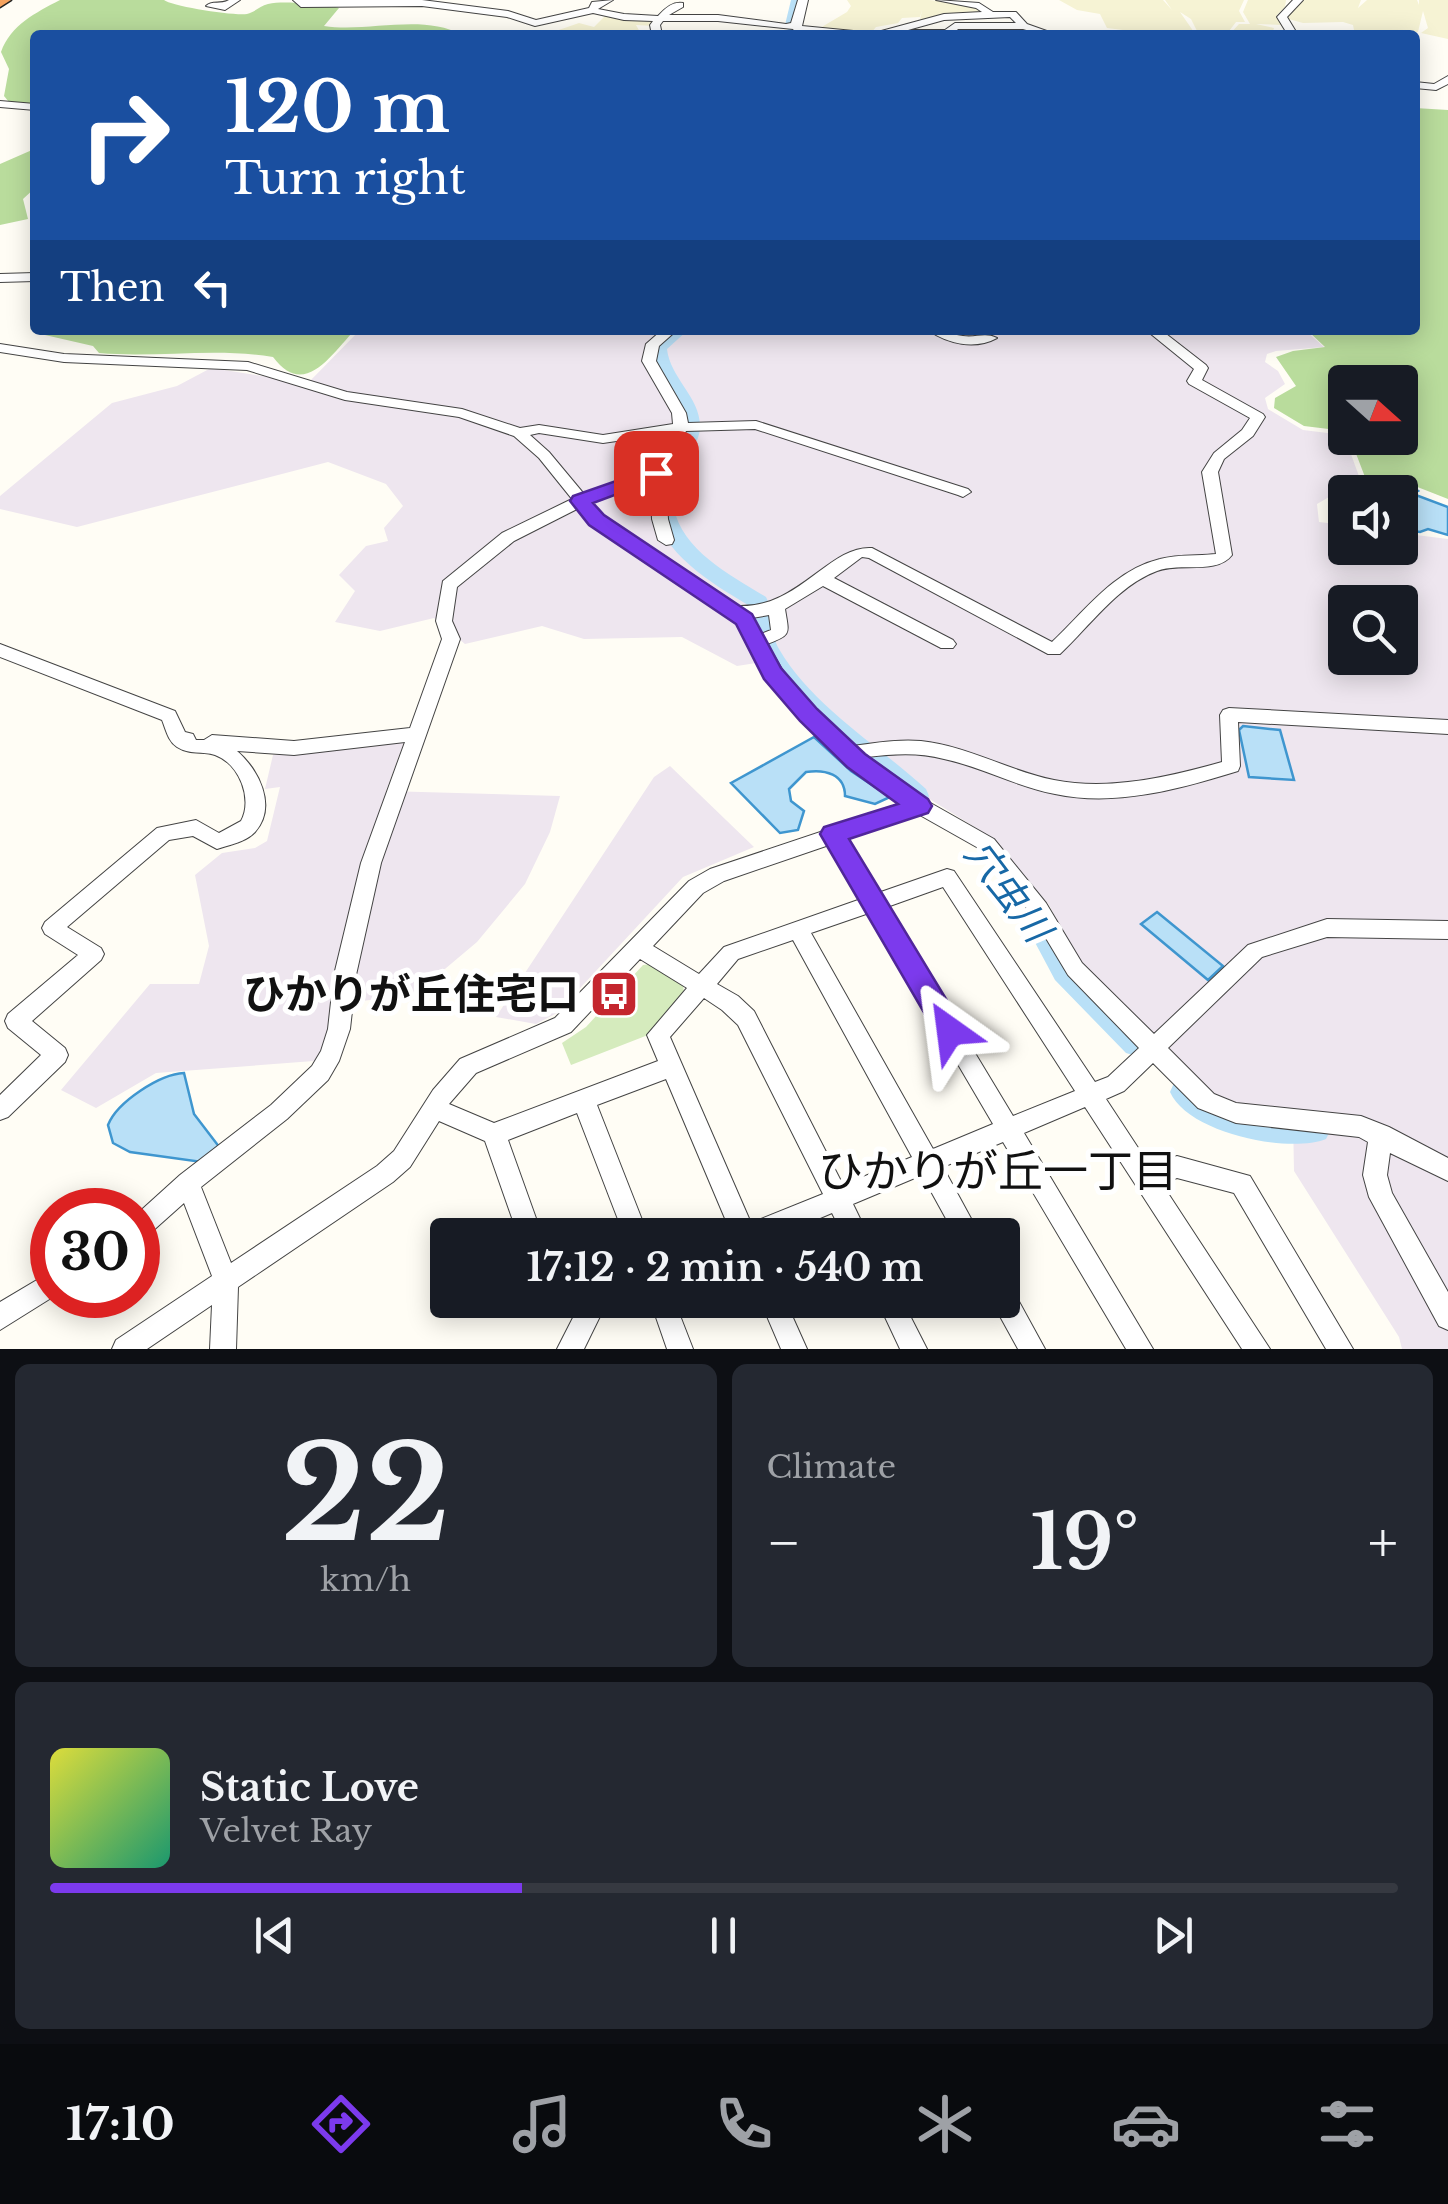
<!DOCTYPE html>
<html lang="en">
<head>
<meta charset="utf-8">
<style>
	body { margin:0; font-family:"Libre Baskerville","Noto Sans JP",serif; background:#242831; color:#f1f3f6; height:100vh; display:flex; flex-direction:column; font-size:38px; white-space:nowrap }
	* { box-sizing:border-box; margin:0 }
	p { font-size:32px; color:#9ea1a6 }
	.icon { flex:none; width:55px; height:55px; fill:none; stroke:currentColor; stroke-width:2; stroke-linecap:round; stroke-linejoin:round }
	.map { position:relative; height:1349px; overflow:hidden }
	.panel { display:flex; flex-direction:column; gap:15px; padding:15px; background:#0d0f14; flex:1 }
	.panel>* { flex:none }
	.hud { position:absolute; left:30px; top:30px; width:1390px; height:305px; border-radius:10px; box-shadow:0 5px 25px #0003; background:#1a4fa0; color:#fff; overflow:hidden }
	.needle { width:65px; rotate:111deg }
	.fabs { position:absolute; left:1328px; top:365px; display:grid; gap:20px }
	.fabs a { display:grid; place-items:center; width:90px; height:90px; border-radius:10px; background:#171b24; box-shadow:0 5px 25px #0003; font-size:50px }
	.speed { position:absolute; left:30px; top:1188px; display:flex; gap:20px; font-size:50px; font-weight:700; text-align:center }
	.speed>* { display:grid; place-content:center; width:130px; height:130px; border-radius:50%; background:#171b24; box-shadow:0 5px 25px #0003; line-height:1 }
	.speed .limit { border:15px solid #d22; background:#fff; color:#111 }
	.pin { position:absolute; display:grid; place-items:center; width:85px; height:85px; color:#fff; margin:-42px; border-radius:20px; box-shadow:0 5px 15px #0006 }
	.me { position:absolute; width:110px; margin:-55px; rotate:329deg; stroke-linejoin:round; filter:drop-shadow(0 0 8px #0008) }
	.turn { display:flex; align-items:center; gap:35px; height:210px; padding:0 30px; font-size:45px }
	.turn .icon { width:130px; height:130px; stroke-width:2.5 }
	.turn b { display:block; font-size:70px; line-height:85px }
	.then { display:flex; align-items:center; height:95px; padding:0 30px; background:#0003; gap:20px; font-size:38px }
	.big { font-size:75px; font-weight:700; line-height:1.1 }
	.panel .widget { flex:1; display:flex; flex-direction:column; justify-content:center; gap:15px; min-width:0; padding:0 35px; border-radius:15px; background:#242831 }
	.panel .dial { align-items:center; gap:0 }
	.dial b { font-size:130px; line-height:1 }
	.song { display:flex; align-items:center; gap:30px }
	.cover { width:120px; height:120px; border-radius:15px; background:linear-gradient(135deg,hsl(60 70% 55%),hsl(160 70% 35%)) }
	.played { height:10px; border-radius:5px; background:linear-gradient(90deg,#7c3aed 35%,#363941 35%) }
	.keys { display:flex; justify-content:space-around; direction:ltr }
	.heat { display:flex; justify-content:space-between; align-items:center; font-size:55px; direction:ltr }
	.panel .tiles { flex:1; display:grid; gap:15px; grid-template-columns:1fr 1fr }
	.widget:last-child { grid-column:span 2 }
	.trip { position:absolute; left:430px; top:1218px; width:590px; height:100px; border-radius:10px; background:#171b24; box-shadow:0 5px 25px #0003; font-weight:700; line-height:100px; text-align:center }
	.dock { display:flex; height:160px; justify-content:space-around; align-items:center; background:#090b0e; color:#9ea1a6 }
	.dock .icon { width:70px; height:70px }
	.dock .current { color:#7c3aed }
	.dock b { font-size:45px; color:#f1f3f6 }
	.map>svg:first-child { display:block }
	.industrial { fill:#eee6ef; fill-rule:evenodd }
	.farmland { fill:#f6f3d4 }
	.green { fill:#d5ebbd }
	.forest { fill:#b9dc9c }
	.water { fill:#b9e0f7; stroke:#3f96cf; stroke-width:2.5 }
	.lines { fill:none; stroke-linecap:round; stroke-linejoin:round }
	.river { fill:#b9e0f7; fill-rule:evenodd }
	.minor-casing { stroke:#444; stroke-width:2 }
	.highway-casing { stroke:#222; stroke-width:3 }
	.minor { fill:#fff; fill-rule:evenodd }
	.highway { fill:#f5a25d; fill-rule:evenodd }
	.route { fill:#7c3aed; stroke:#51269a; stroke-width:2.5 }
	.labels { text-anchor:middle; dominant-baseline:central; stroke-width:10; stroke-linejoin:round; paint-order:stroke }
	.water-label { font-size:38px; font-style:italic; fill:#1768a6; stroke:#fff }
	.near-poi-label { font-size:42px; font-weight:bold; fill:#111; stroke:#fff; text-anchor:end }
	.near-neighbourhood-label { font-size:45px; fill:#111; stroke:#fff }
</style>
</head>
<body>
<div class="map">
<svg width="1448" height="1349" viewBox="0 0 1448 1349">
	<rect width="100%" height="100%" fill="#fffdf5"/>
	<path class="industrial" d="M360 330H1305L1324 347 1276 351 1267 354 1265 362 1278 371 1285 384 1265 398 1268 409 1303 430 1344 435 1360 479 1317 504 1319 522 1345 525V548H1400V533L1448 539V1349H1402L1399 1337 1294 1171 1293 1118 1215 1100 1079 962 1049 905 989 836 899 780 877 754 829 720 776 660 737 666 682 637 584 639 542 626 465 644 434 618 380 631 335 622 355 591 339 575 366 546 388 541 384 528 403 506 386 484 328 462 77 527 0 509V496L112 403 177 386 211 368 308 383ZM1345 602H1400V658H1345Z
		M405 740 386 791 560 796 550 832 525 884 477 942 414 995 344 1003 327 1060 156 1073 96 1108 61 1090 150 984H199L209 946 195 875 222 853 255 848 267 841 280 787 265 789 273 755Z
		M670 766 754 847 683 877 557 1013 536 1024 496 1017 654 777Z"/>
	<path class="farmland" d="M847 0H929L969 4 986 13 920 20 922 10 920 17 902 18 898 23 876 27 870 34 820 28 847 12 851 6Z
		M1059 0H1163L1172 10 1165 0H1244L1239 11 1245 22H1236L1226 35H1199L1191 19 1180 12 1196 35H1128L1123 30 1107 28 1100 14 1077 10Z
		M1248 0H1286L1285 7 1277 15 1282 25 1256 24 1274 28 1272 35H1229L1239 24H1250L1243 12Z
		M1305 0H1361L1358 8 1367 0H1417L1419 5V0H1448V39L1421 33 1428 28 1423 11 1418 32 1401 33 1410 35H1355L1353 25 1343 22 1303 23 1285 18 1295 3Z
		M605 16 659 20 654 26 636 25 641 34 654 35 550 33 579 23 594 27Z"/>
	<path class="green" d="M652 964 683 984 684 993 648 1035 571 1065 562 1043 586 1027 643 965Z"/>
	<path class="forest" d="M60 0H164C171 6 233 16 247 14 255 12 260 6 268 4 286 0 313 5 332 6L339 8 324 26C367 33 422 13 462 35H35V105L9 102 4 96 9 69 1 52C11 25 35 13 60 0Z
		M1415 108 1448 110V499L1392 477H1365L1350 438H1400V382H1345V431L1304 426 1274 408 1275 398 1296 386 1276 357 1293 351 1325 347 1307 330H1415Z
		M32 150 35 152V188L23 199 28 219 0 225V164Z
		M47 330H355C332 353 305 400 273 357 215 347 158 358 99 353L93 346 45 335Z"/>
	<path class="water" d="M1371 483 1414 488 1418 491 1413 494 1448 507V535L1428 529 1420 532 1400 529V492H1353Z
		M1243 726 1280 730 1294 780 1249 777 1239 730Z
		M814 737 851 771 890 797 875 804 845 796C845 774 825 769 806 772L789 789 791 801 804 811 798 830 780 833 731 783Z
		M1157 912 1223 966 1208 980 1141 924Z
		M184 1073 194 1114 220 1148 209 1163 130 1152 113 1143 108 1125C117 1102 160 1074 184 1073Z"/>
	<g class="lines">
		<path class="river" d="M791 0H803L797 25 803 35H791L785 25Z
			M669 330H688L667 349C670 378 701 398 700 427 700 446 681 458 676 475 658 538 722 570 766 597 774 613 770 634 779 649 812 706 878 745 926 789L929 796 926 803H908L867 762 811 719 780 686 754 646 748 605C703 578 637 539 657 475 662 458 681 445 682 427 682 398 652 377 649 348Z
			M1035 907 1044 910 1075 964 1146 1035 1150 1044 1146 1053 1136 1056 1126 1053 1055 980 1022 918 1026 910Z
			M1184 1079C1202 1085 1213 1101 1232 1107 1262 1116 1297 1108 1326 1119L1331 1129 1326 1139C1288 1154 1188 1133 1170 1092L1174 1083Z"/>
		<g class="minor-casing">
			<path id="minor" d="M229 0H240L225 10 206 6C212 0 221 5 229 0Z
				M293 0H422L508 11 536 20 589 8 592 2 613 0 598 9 624 14 658 16C665 8 673 1 683 3V7L669 15H718L786 24 791 23 798 0H808L802 26 874 33 944 14 982 12 976 8 936 0 979 3 993 12H1016L1027 24 1058 35H1043L1023 29H958L952 35H904L898 32 888 35 806 33 807 35H797L793 29 718 21H663L660 25 662 35H652L650 25 653 21 624 20 593 13 535 26 507 17 422 6 301 7ZM1010 17 1016 23H955L945 30H908L944 20Z
				M1293 0H1303L1287 17 1298 35H1288L1277 17Z
				M1448 76V84L1436 90 1415 88V82L1434 84Z
				M0 101 35 104V110L0 107Z
				M35 273V281L0 282V274Z
				M662 330H677L659 346 656 361 686 413 688 423 756 421 968 489 971 492 963 497 958 495 755 429 686 431 665 473 668 519 674 540 672 544 666 545 658 540 652 519 650 479 591 502 603 517 737 606C799 609 829 545 872 548L1052 642C1085 611 1114 570 1160 559 1178 554 1198 556 1216 554L1202 472 1214 453 1242 430 1250 418 1189 384 1187 381 1194 369 1146 330H1161L1206 365 1208 368 1202 380 1263 414 1265 417 1253 436 1224 459 1218 472 1232 555C1217 575 1180 562 1157 571 1117 586 1090 626 1060 654H1048L869 558 862 557 834 578 953 640 956 644 953 648H941L823 586 785 609C789 634 792 635 767 644L792 686 852 746C875 743 898 739 921 741 968 746 1009 771 1054 780 1110 791 1168 777 1222 762L1220 715 1223 710 1229 708 1448 720V734L1238 722 1240 766 1238 771C1180 789 1116 807 1055 794 1017 787 982 767 944 759 918 752 893 754 867 757L927 801 994 839 1046 903 1082 963 1154 1034 1248 945 1327 919 1448 921V939L1327 937 1262 957 1168 1048 1214 1094 1236 1103 1361 1116 1389 1127 1448 1158V1181L1390 1153 1387 1175 1392 1193 1448 1292V1330L1439 1326 1369 1197 1363 1175 1368 1142 1359 1137 1236 1123 1198 1108 1153 1063 1124 1091 1106 1099 1150 1166 1177 1156 1250 1176 1353 1349H1326L1234 1193 1177 1178 1162 1184 1270 1349H1242L1085 1107 1024 1133 1153 1349H1126L1003 1142 943 1167 980 1235H955L922 1175 853 1204 868 1235H843L832 1213 780 1235H732L666 1079 597 1105 648 1235H624L577 1113 508 1140 542 1235H518L485 1141 439 1121 410 1167 393 1182 238 1287 236 1349H210L212 1305 147 1349H112L116 1340 212 1276 184 1203 147 1236 138 1240V1213L180 1175 271 1105 312 1066 321 1051 328 1029 334 975 361 863 405 742 294 755 237 751C258 769 278 806 255 832 246 842 229 845 217 849L193 836 169 840 67 927 101 948 104 954 101 960 32 1021 65 1048 68 1055 65 1062 8 1117 0 1120V1095L41 1055 8 1028 5 1021 8 1014 78 955 45 934 42 928 45 922 157 828 196 820 219 833 241 821C253 800 240 764 215 755 203 751 189 755 177 747 168 741 166 730 162 720L0 657V644L175 711 185 732 193 734 196 740H204L212 735 294 741 410 728 442 639 436 621 443 581 502 533 572 499 539 458 514 436 459 417 345 400 247 370 64 362 0 352V344L64 354 248 362 347 392 462 409 520 428 539 425 603 435 673 424 672 413 642 361 646 344ZM539 433 603 443 671 433 653 467 584 494 549 452 530 435ZM579 508 591 523 738 623 780 694 841 758 904 804 710 869 689 881 555 1018 460 1059 433 1090 394 1151 377 1166 231 1263 201 1187 287 1119 328 1080 339 1061 350 1029 356 975 381 863 460 639 452 621 457 587 514 541ZM769 615 771 630 761 634 752 618ZM918 814 980 849 1032 915 1068 975 1139 1048 1108 1077 1095 1082 954 871 947 869 878 893 846 839ZM829 845 861 899 724 947 699 974 653 946 703 893 724 881ZM943 887 1075 1091 1013 1116 887 907ZM869 913 993 1124 933 1149 811 933ZM793 940 912 1157 843 1185 754 1011 738 996 717 984 738 959ZM640 959 687 988 647 1035 658 1061 494 1123 449 1104 476 1073 571 1032ZM704 998 722 1010 738 1025 823 1194 751 1223 670 1037Z
				M928 330C943 330 949 334 963 336 976 338 985 332 997 338 975 350 948 344 928 330Z
				M52 1271V1295H56L0 1330V1302Z
				M1002 1284 1011 1287 1045 1349H1018L991 1300H1002Z
				M582 1300H608L584 1349H557Z
				M650 1300H674L693 1349H667Z
				M760 1300H785L807 1349H781Z
				M877 1300H902L927 1349H900Z"/>
		</g>
		<g class="highway-casing">
			<path id="highway" d="M0 0H11L0 7Z"/>
		</g>
		<use href="#minor" class="minor"/>
		<use href="#highway" class="highway"/>
	</g>
	<path class="route" d="M656 467 663 469V477L593 503 604 515 752 614 781 668 817 709 865 754 928 799 932 806 928 813 849 839 960 1022 964 1031 960 1040 950 1043 940 1040 820 834 824 827 898 804 847 767 800 721 764 679 736 624 589 525 570 501 573 496Z"/>
	<defs>
		<g id="bus-square" transform="scale(2.5)"><rect x="-9" y="-9" width="18" height="18" rx="4" fill="#c4262e" stroke="#fff"/><path d="M-5-6H5V4H4V6H2V4H-2V6H-4V4H-5ZM-3.5-4V0h7V-4ZM-3.5 1.2v1.5H-2V1.2ZM2 1.2v1.5H3.5V1.2Z" fill="#fff"/></g>
	</defs>
	<g fill-rule="evenodd">
		<use href="#bus-square" x="614" y="994"/>
	</g>
	<g class="labels">
		<g class="water-label">
			<text transform="translate(1008 891) rotate(53)">穴虫川</text>
		</g>
		<g class="near-poi-label">
			<text x="579" y="994">ひかりが丘住宅口</text>
		</g>
		<g class="near-neighbourhood-label">
			<text x="998" y="1171">ひかりが丘一丁目</text>
		</g>
	</g>
</svg>
<div class="fabs">
<a><svg class="needle" viewBox="-14 -14 28 28"><path d="M0-13l5 13h-10z" fill="#e53935"/><path d="M0 13l5-13h-10z" fill="#9ea1a6"/></svg></a>
<a><svg class="icon" aria-label="sound" viewBox="0 0 24 24"><path d="M4 9h4l5-4v14l-5-4H4zM17 9q2 3 0 6"/></svg></a>
<a><svg class="icon" aria-label="search" viewBox="0 0 24 24"><circle cx="10" cy="10" r="6"/><path d="M15 15l6 6"/></svg></a>
</div>
<div class="speed"><div class="limit">30</div></div>
<div class="pin" style="left:656px;top:473px;background:#d93025"><svg class="icon" aria-label="arrive" viewBox="0 0 24 24"><path d="M6 21V4h12l-3 4 3 4H6"/></svg></div>
<svg class="me" style="left:950px;top:1031px" viewBox="-20 -20 40 40"><path d="M0-17L14 15 0 8-14 15z" fill="#7c3aed" stroke="#fff" stroke-width="4"/></svg>
<div class="trip">17:12 · 2 min · 540 m</div>
<div class="hud">
<div class="turn"><svg class="icon" aria-label="right" viewBox="0 0 24 24"><path d="M7 20v-9h11M14 6l5 5-5 5"/></svg><div><b>120 m</b>Turn right</div></div>
<div class="then">Then<svg class="icon" aria-label="left" viewBox="0 0 24 24"><path d="M17 20v-9H6M10 6l-5 5 5 5"/></svg></div>
</div>
</div>
<section class="panel">
<div class="tiles">
<div class="widget dial"><b>22</b><p>km/h</p></div>
<div class="widget"><p>Climate</p>
<div class="heat"><a>−</a><b class="big">19°</b><a>+</a></div>
</div>
<div class="widget">
<div class="song"><i class="cover"></i><div><b>Static Love</b><p>Velvet Ray</p></div></div>
<div class="played"></div>
<div class="keys"><svg class="icon" aria-label="previous" viewBox="0 0 24 24"><path d="M18 5L8 12l10 7zM5 5v14"/></svg><svg class="icon" aria-label="pause" viewBox="0 0 24 24"><path d="M8 5v14M16 5v14"/></svg><svg class="icon" aria-label="next" viewBox="0 0 24 24"><path d="M6 5l10 7-10 7zM19 5v14"/></svg></div>
</div>
</div>
</section>
<nav class="dock">
<b>17:10</b>
<svg class="icon current" aria-label="directions" viewBox="0 0 24 24"><path d="M12 3l9 9-9 9-9-9zM9 14v-3h6M13 9l2 2-2 2"/></svg>
<svg class="icon" aria-label="music" viewBox="0 0 24 24"><path d="M9 18V5l10-2v13"/><circle cx="6" cy="18" r="3"/><circle cx="16" cy="16" r="3"/></svg>
<svg class="icon" aria-label="phone" viewBox="0 0 24 24"><path d="M5 4h4l2 5-3 2q2 4 5 5l2-3 5 2v4C11 20 4 13 5 4z"/></svg>
<svg class="icon" aria-label="climate" viewBox="0 0 24 24"><path d="M12 3v18M4 7l16 10M4 17L20 7"/></svg>
<svg class="icon" aria-label="car" viewBox="0 0 24 24"><path d="M5 17H2v-5l4-1 3-4h7l3 4 3 1v5h-3M9 17h6M6 11h13"/><circle cx="7" cy="17" r="2"/><circle cx="17" cy="17" r="2"/></svg>
<svg class="icon" aria-label="filters" viewBox="0 0 24 24"><path d="M4 7h16M4 17h16"/><circle cx="9" cy="7" r="2"/><circle cx="15" cy="17" r="2"/></svg>
</nav>
</body>
</html>
